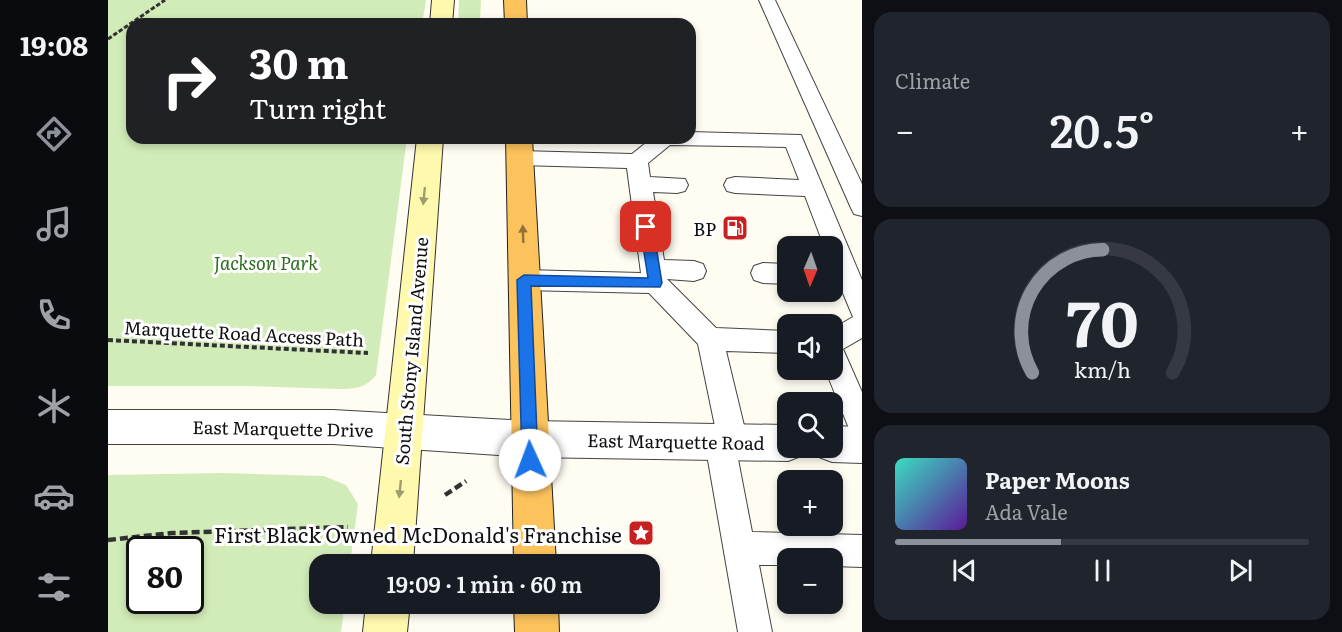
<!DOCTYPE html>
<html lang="en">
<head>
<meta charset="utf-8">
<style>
	body { margin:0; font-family:Literata,serif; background:#20242c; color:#f1f3f6; height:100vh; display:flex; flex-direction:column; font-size:22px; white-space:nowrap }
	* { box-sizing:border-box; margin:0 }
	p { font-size:20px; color:#9ea1a6 }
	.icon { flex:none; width:33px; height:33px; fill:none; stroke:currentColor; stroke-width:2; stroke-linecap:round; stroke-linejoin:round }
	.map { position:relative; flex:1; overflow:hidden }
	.details { display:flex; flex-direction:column; gap:12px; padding:12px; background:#0d0f14; width:480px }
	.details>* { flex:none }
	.top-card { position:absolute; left:18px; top:18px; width:570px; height:126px; border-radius:18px; box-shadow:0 3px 9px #0003; background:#202124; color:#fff; overflow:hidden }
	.needle { width:39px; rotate:182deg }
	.controls { position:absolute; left:669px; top:236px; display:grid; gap:12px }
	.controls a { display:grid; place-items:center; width:66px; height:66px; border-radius:12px; background:#171b24; box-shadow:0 3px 9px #0003; font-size:30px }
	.speed { position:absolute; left:18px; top:536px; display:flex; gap:12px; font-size:30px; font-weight:700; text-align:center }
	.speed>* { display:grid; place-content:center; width:78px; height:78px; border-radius:50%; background:#171b24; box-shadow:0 3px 9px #0003; line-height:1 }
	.speed .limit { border:3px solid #111; border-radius:9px; background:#fff; color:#111 }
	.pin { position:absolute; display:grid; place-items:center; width:51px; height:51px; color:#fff; margin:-26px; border-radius:12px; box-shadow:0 3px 9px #0006 }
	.me { position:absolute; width:66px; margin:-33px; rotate:358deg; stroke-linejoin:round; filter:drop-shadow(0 0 4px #0008) }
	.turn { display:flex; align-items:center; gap:21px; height:126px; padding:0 24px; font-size:27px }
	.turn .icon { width:78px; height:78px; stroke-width:2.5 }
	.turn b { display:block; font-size:42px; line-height:51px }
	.big { font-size:45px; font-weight:600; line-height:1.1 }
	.details .widget { flex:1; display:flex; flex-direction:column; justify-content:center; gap:9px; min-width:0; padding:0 21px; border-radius:18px; background:#20242c }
	.details .dial { align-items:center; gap:0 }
	.dial svg { height:156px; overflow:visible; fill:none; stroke:#363941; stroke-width:7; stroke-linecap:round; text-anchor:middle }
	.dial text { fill:#f1f3f6; stroke:none }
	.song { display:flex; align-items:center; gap:18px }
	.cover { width:72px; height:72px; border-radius:9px; background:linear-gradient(135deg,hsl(170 70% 55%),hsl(270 70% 35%)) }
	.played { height:6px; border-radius:3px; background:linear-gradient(90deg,#8c9099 40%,#363941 40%) }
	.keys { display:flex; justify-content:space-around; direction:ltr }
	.heat { display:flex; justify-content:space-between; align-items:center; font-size:33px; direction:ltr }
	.trip { position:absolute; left:201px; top:554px; width:351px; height:60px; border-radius:18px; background:#171b24; box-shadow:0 3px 9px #0003; font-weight:600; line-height:60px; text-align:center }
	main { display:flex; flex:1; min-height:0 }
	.menu { display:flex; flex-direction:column; width:108px; justify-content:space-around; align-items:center; background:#090b0e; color:#9ea1a6 }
	.menu .icon { width:42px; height:42px }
	.menu .on { color:#8c9099 }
	.menu b { font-size:27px; color:#f1f3f6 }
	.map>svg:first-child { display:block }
	.green { fill:#d2ecb9; fill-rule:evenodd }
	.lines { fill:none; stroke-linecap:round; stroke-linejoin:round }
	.service-casing { stroke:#434343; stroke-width:2 }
	.tertiary-casing { stroke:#434343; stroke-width:2 }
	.secondary-casing { stroke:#323232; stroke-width:2 }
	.trunk-casing { stroke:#212121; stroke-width:2 }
	.path-far2 { stroke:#323232; stroke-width:3; stroke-dasharray:4.5 2; stroke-linecap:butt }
	.path-far1 { stroke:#323232; stroke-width:4; stroke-dasharray:5 3; stroke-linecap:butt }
	.path { stroke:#323232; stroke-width:4.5; stroke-dasharray:8 4; stroke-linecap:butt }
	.service { fill:#fff; fill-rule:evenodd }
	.tertiary { fill:#fff; fill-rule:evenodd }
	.secondary { fill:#fff9ad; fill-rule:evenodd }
	.trunk { fill:#fcc25c; fill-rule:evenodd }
	.oneway { fill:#9f9c6e }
	.oneway2 { fill:#92723a }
	.route { fill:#1a73e8; stroke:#114b97; stroke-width:1.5 }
	.labels { text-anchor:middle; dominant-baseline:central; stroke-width:6; stroke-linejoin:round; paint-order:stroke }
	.poi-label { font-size:18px; fill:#101010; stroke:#fff; text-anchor:end }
	.park-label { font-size:18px; font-style:italic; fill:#296c1c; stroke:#fff }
	.street-label { font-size:18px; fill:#101010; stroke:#fff }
	.near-poi-label { font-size:21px; fill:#101010; stroke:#fff; text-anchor:end }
</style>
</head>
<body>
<main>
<nav class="menu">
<b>19:08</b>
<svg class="icon on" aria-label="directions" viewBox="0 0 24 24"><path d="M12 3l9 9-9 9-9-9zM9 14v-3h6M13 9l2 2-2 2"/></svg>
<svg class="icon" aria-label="music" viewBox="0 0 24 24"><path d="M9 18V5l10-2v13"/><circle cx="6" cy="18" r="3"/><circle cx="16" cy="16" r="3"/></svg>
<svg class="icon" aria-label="phone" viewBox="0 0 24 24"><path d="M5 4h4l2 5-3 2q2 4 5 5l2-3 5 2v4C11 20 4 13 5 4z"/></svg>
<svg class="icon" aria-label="climate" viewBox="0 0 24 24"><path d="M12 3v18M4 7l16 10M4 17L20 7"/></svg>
<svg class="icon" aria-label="car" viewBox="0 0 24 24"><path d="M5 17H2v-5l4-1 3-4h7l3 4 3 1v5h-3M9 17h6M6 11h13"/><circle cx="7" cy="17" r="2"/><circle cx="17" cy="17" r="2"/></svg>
<svg class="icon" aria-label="filters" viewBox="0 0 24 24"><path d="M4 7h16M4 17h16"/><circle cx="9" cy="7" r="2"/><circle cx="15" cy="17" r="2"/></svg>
</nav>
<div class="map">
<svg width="754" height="632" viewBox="0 0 754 632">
	<rect width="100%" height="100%" fill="#fffdf2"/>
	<path class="green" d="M0 0H318L314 24H24V138H299L268 375C258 388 247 389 231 389L138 386H0Z
		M351 0H373L372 24H350Z
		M115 473 216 476 238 485 250 504 242 564H212V603H237L233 632H0V475ZM32 549H82V600H32Z"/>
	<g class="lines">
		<g class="service-casing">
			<path id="service" d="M651 0H667L754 184V216L746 214 743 208Z
				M582 132 693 135 754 280V338L735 349 754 392V439L744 436 717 369H724V329L745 317 724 267V246H716L697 196 627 193 619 191 616 185 619 179 627 177 691 180 678 147 562 145 540 163 542 177 577 179 580 185 577 191 569 193 545 192 556 260 586 261 595 264 598 271 595 278 586 281 559 279 608 328 680 331V353L618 351 640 442 635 452 629 454 644 532 754 535V567L724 566V558H680V565H651L664 632H630L597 443 602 433 608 431 590 344 541 293 416 290 407 287 404 280 407 273 416 270 533 273 519 168 412 165 405 163 402 158 405 153 412 151 524 154 544 138H582Z
				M655 263 680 264V284L655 283 646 280 643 273 646 266Z"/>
		</g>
		<g class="tertiary-casing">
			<path id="tertiary" d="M0 410H225L421 421 680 425V447H697L693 456 680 461 421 457 225 444H0Z
				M724 426 754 427V463L724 462 711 457 706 447H724Z"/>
		</g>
		<g class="secondary-casing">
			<path id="secondary" d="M324 0H346L344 24H322Z
				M309 138H335L305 564H263Z
				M258 603H302L299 632H255Z"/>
		</g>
		<g class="trunk-casing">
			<path id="trunk" d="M396 0H418L419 24H397Z
				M398 138H424L448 564H406Z
				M406 603H450L451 632H407Z"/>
		</g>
		<path class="path-far2" d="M0 39 57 0"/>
		<path class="path-far1" d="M0 340 260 353"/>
		<path class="path" d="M337 495 358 481
			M0 540 64 533 240 527"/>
		<use href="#service" class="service"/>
		<use href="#tertiary" class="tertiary"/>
		<use href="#secondary" class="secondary"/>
		<use href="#trunk" class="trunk"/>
	</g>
	<defs><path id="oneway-solid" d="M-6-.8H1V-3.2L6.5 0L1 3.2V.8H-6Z" transform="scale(1.5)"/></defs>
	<g class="oneway">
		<use href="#oneway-solid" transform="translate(316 196) rotate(96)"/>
		<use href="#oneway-solid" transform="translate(292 489) rotate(96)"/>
	</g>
	<use class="oneway2" href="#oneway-solid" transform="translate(415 234) rotate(-92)"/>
	<path class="route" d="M538 222 545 227 554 283 552 287 423 286 430 460 428 465 422 467 416 465 414 460 409 280 416 275 540 278 532 227Z"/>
	<defs>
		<g id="fuel-square" transform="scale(1.35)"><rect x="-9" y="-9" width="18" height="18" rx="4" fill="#c72021" stroke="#fff"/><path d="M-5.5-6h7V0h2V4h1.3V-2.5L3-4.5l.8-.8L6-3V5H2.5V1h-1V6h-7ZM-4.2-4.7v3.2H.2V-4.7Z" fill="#fff"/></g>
		<g id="sight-square" transform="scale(1.35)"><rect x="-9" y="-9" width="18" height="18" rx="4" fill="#c72021" stroke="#fff"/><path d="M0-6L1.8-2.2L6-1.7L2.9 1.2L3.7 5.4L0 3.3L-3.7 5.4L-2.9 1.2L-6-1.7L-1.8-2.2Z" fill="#fff"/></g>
	</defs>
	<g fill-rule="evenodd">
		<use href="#fuel-square" x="627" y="228"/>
		<use href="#sight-square" x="533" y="533"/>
	</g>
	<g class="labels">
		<g class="poi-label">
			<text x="608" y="228">BP</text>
		</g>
		<g class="park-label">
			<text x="158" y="262">Jackson Park</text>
		</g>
		<g class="street-label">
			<text transform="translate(136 333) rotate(3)">Marquette Road Access Path</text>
			<text transform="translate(303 351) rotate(-85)">South Stony Island Avenue</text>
			<text transform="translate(175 428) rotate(1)">East Marquette Drive</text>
			<text transform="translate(568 441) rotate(1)">East Marquette Road</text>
		</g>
		<g class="near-poi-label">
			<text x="514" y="533">First Black Owned McDonald's Franchise</text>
		</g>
	</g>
</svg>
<div class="controls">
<a><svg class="needle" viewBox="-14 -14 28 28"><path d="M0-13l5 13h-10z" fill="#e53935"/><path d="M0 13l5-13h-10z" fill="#9ea1a6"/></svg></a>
<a><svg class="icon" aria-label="sound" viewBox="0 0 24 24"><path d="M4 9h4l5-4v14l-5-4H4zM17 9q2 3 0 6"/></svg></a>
<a><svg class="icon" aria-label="search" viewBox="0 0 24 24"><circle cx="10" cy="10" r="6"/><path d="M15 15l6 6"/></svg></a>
<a>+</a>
<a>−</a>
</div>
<div class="speed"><div class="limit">80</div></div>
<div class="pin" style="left:538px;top:227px;background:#d93025"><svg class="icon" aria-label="arrive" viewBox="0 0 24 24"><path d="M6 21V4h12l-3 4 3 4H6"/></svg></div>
<svg class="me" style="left:422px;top:460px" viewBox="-20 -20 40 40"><circle r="19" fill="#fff"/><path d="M0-13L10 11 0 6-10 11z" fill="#1a73e8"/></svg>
<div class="trip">19:09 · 1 min · 60 m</div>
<div class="top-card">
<div class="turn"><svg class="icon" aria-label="right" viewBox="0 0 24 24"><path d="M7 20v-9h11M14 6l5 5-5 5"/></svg><div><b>30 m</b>Turn right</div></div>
</div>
</div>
<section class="details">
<div class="widget"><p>Climate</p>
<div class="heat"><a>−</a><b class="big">20.5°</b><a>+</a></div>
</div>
<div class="widget dial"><svg viewBox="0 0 100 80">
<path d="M14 69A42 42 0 1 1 86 69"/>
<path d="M14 69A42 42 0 0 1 50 6" stroke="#8c9099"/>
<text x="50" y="56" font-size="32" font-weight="700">70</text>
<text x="50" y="72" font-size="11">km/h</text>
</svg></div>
<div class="widget">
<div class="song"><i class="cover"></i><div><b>Paper Moons</b><p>Ada Vale</p></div></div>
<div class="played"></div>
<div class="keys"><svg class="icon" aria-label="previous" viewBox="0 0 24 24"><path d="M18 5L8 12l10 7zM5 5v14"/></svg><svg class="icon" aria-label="pause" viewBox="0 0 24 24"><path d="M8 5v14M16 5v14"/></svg><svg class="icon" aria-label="next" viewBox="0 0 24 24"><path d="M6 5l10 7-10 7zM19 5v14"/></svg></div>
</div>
</section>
</main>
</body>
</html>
